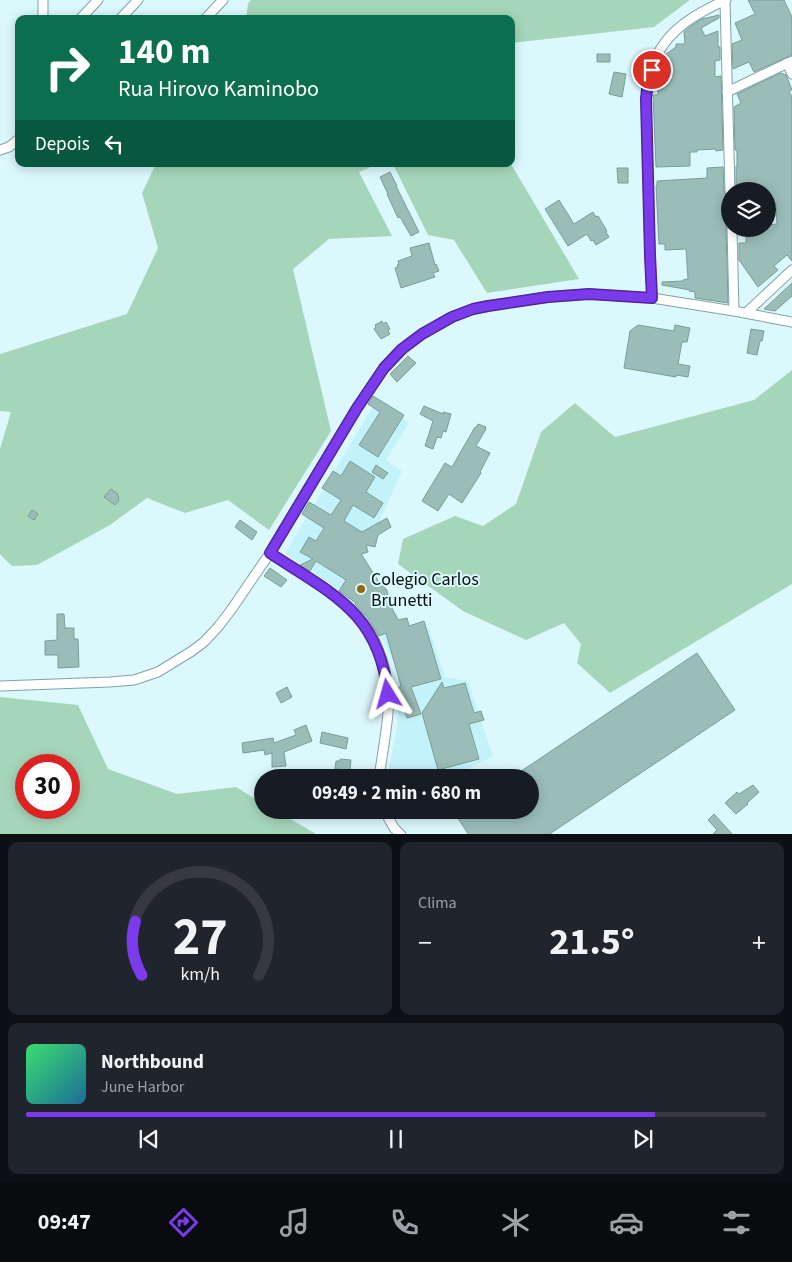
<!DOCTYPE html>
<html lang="pt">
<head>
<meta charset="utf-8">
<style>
	body { margin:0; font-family:"Source Sans 3",sans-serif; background:#20242c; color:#f1f3f6; height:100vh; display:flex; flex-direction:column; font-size:19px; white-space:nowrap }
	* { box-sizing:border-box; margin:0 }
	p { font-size:16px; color:#9ea1a6 }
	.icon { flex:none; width:28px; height:28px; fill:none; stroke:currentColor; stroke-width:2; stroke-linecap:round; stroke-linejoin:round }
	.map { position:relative; height:834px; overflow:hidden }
	.sheet { display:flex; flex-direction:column; gap:8px; padding:8px; background:#0d0f14; flex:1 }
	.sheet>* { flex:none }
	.guide { position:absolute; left:15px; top:15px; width:500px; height:152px; border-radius:10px; box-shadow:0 2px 12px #0003; background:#0b6e4f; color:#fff; overflow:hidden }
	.tools { position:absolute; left:721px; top:182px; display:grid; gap:10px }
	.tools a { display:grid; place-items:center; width:55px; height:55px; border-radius:50%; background:#171b24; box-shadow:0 2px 12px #0003; font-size:25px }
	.speed { position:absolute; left:15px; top:754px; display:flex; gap:10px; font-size:25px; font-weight:700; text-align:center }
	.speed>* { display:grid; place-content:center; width:65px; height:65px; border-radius:50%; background:#171b24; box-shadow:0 2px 12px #0003; line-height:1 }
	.speed .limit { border:8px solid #d22; background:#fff; color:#111 }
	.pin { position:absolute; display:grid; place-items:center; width:42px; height:42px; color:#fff; margin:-21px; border:2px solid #fff; border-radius:50%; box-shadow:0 1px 5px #0007 }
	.me { position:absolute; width:55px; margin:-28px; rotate:352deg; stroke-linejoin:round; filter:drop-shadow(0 0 4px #0008) }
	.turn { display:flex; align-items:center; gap:18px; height:105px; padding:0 20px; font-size:22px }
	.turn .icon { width:65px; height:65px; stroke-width:2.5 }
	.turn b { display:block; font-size:35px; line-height:42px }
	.then { display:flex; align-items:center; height:48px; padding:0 20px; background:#0003; gap:10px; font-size:19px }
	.big { font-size:38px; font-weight:700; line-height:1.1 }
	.sheet .card { flex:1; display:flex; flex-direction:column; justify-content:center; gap:8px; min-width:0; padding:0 18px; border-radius:10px; background:#20242c }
	.sheet .dial { align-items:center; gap:0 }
	.dial svg { height:130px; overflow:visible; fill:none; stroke:#363941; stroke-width:7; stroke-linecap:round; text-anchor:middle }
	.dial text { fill:#f1f3f6; stroke:none }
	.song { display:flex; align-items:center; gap:15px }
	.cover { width:60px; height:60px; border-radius:8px; background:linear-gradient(135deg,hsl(140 70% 55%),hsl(200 70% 35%)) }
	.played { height:5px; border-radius:2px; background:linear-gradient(90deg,#7c3aed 85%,#363941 85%) }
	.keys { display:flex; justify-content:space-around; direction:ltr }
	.heat { display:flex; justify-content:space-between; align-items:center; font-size:28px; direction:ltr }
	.sheet .tiles { flex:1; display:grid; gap:8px; grid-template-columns:1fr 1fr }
	.card:last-child { grid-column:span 2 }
	.trip { position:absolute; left:254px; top:769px; width:285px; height:50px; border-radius:25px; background:#171b24; box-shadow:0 2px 12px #0003; font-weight:700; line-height:50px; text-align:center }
	.tab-bar { display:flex; height:80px; justify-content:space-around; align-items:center; background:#090b0e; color:#9ea1a6 }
	.tab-bar .icon { width:35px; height:35px }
	.tab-bar .current { color:#7c3aed }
	.tab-bar b { font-size:22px; color:#f1f3f6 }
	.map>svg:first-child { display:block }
	.built { fill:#c4f2fb }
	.green { fill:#a5d6ba; fill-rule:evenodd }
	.building { fill:#9abdb8; stroke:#7a9d98 }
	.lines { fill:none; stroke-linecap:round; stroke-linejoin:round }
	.street-casing { stroke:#80a2a9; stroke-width:11 }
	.street { stroke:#fff; stroke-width:9 }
	.route-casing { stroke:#51269a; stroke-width:12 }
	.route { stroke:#7c3aed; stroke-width:9 }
	.poi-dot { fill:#906a10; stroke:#dbf8fd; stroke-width:2 }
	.labels { text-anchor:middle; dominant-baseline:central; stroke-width:4; stroke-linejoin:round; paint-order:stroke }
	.poi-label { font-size:18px; fill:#040f11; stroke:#dbf8fd; text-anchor:start }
</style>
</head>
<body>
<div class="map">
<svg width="792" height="835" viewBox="0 0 792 835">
	<rect width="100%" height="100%" fill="#dbf8fd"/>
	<path class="built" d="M377 400 409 423 386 460 402 471 364 556 381 586 392 596V605L408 634 429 628 445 677 468 681 493 756 454 777H390L388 772 397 728 399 694 397 669 377 627 342 592 285 553Z"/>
	<path class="green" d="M251 0H690L654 27 511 43V19H246L248 3Z
		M156 164H378L359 172 392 236 329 239 293 269 331 431 269 530 228 500 185 513 147 498 110 525 37 565 12 566 0 554V449L11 412 0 411V354L127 314 158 248 142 193Z
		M393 164H511L579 279 487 293 454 240 428 235Z
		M792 370V584L610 693 577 663 581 644 564 623 526 640 463 611 398 564 403 539 455 516 483 526 516 504 541 432 575 403 615 437 754 400Z
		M0 697 78 705 108 769 177 794 236 787 262 803V810H275L316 834H0ZM26 765H69V808H26Z"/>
	<path class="building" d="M748 0H784L792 17V55L754 72 749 62 733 69 732 44 742 40 735 23 755 14Z
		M719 15V18L701 28 705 36 718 31V47H720V60L715 61V77L721 76 723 150 716 151V149L697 150V152H690V166L656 167 653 95H658V78H663L662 60 666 54 676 47V44H685L684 32 691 26 702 19Z
		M597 54H610V62H597Z
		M614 72 626 74 622 97 609 94Z
		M781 73 786 75 792 90 789 91 792 97V261L787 255 774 266 778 270 758 287 739 260V243H746V229H768V225L777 224 776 204H768V191H758V190L736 191V166H737V150H735L734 107 741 103 737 94Z
		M723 167 724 191 727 196V225L726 229 728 303 695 298V292L689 291 690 290 662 285V282L683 281V280L688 279 686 249 665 250V244H659L656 186H657V181L707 178V168Z
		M617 168H628V183H618Z
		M390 172 397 186H396L419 232 411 236 400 217 398 218 387 194H388L380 177Z
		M559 200 574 224 593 212 596 217 598 216 607 231 606 232 609 237 596 245 593 240 591 241 587 234 568 246 545 209Z
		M429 243 435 265 436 264 439 271 433 273 435 277 401 288 395 268 398 267 397 265H399L398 261 412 256 410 248Z
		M792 283V296L775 311 764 309Z
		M382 321 383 324 386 322 390 329 388 331 390 334 381 339 374 329 376 327 375 325Z
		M638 325 674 331 675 325 690 328 687 342H682L678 364 690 366 688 377 676 375V377L624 368 630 331Z
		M751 329 764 331 762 341H760L757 355 747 353Z
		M408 356 416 363 397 382 390 374Z
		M373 396 404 415 378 457 359 445 380 412 368 404Z
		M424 406 443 414V412L451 414 446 432 443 431 441 438 437 437 433 449 425 446 433 421 420 414Z
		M478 424 486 427 485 429H486L476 446 490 453 480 472 481 473 462 503 449 494 438 511 422 501 445 463 452 467 475 427 476 428Z
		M350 461 375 477 366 492 383 503 374 518 353 505 344 521 362 532 387 518 391 527 378 535 375 547 366 545 368 552 361 554 379 582 387 590 388 601 398 620 407 618 409 626 424 621 441 679 411 687 421 714 407 718 396 689 401 686 386 633 379 636 368 618 355 604 356 603 339 591 346 580 316 561 310 571 300 565 313 559 300 552 309 537 316 541 324 528 302 514 309 502 331 515 341 500 322 488 333 471 341 476Z
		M376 465 388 473 383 479 372 472Z
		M111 489 118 494 117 495 119 497 118 498 119 500 115 505 104 497Z
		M32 510 38 514 34 520 28 516Z
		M240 520 257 532 252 540 235 527Z
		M270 568 287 580 281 587 264 576Z
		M57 614H64L65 628H74V639H78L79 667 58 668V655H45V641L57 640Z
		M697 653 735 710 548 835H469L455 814 462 810H530V778H511Z
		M442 682 444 688 465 683 474 713 481 711 484 720 469 724 479 759 438 770 422 713Z
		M287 687 292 697 281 703 276 693Z
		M306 725 312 741 284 752 286 766 272 767V753L265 755 264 750 243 753 242 743 273 738 274 743 296 735 294 730Z
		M322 732 348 738 346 749 320 743Z
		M340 759 351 760 349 778H338L339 769H335L336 761H340Z
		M753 785 759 792 747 803 748 804 736 814 725 803 737 792 739 794Z
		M714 814 733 835H712L717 830 708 820Z"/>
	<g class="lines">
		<g class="street-casing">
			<path id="street" d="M43 0V19
				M725 1 730 191
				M80 19 98 0
				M120 19 138 0
				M205 19 223 0
				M787 63 792 74
				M727 92 792 61
				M0 150 9 147 19 139
				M732 229 734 311
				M652 298 650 255 646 99C647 93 647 86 648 80 658 36 688 17 726 0
				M746 313 792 270
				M270 553C298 572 330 588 354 612 380 638 391 678 388 713 386 735 382 756 379 778
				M0 686 110 682 134 680 158 672 192 651 204 642 218 627 231 610 270 553 357 408 384 368 402 349 422 334 452 317 473 309 488 306 548 297 589 294 652 298 734 311 792 322
				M384 810 394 828 401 835"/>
		</g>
		<use href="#street" class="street"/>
	</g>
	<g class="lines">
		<g class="route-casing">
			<path id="route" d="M388 694C379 612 332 594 270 553L357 408 384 368 402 349 422 334 452 317 473 309 488 306 548 297 589 294 652 298 650 255 646 99 648 80 652 70"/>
		</g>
		<use href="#route" class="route"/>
	</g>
	<circle class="poi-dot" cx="361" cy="589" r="5"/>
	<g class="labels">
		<g class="poi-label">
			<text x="371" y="579">Colegio Carlos<tspan x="371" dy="21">Brunetti</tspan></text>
		</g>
	</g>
</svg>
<div class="tools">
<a><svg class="icon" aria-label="layers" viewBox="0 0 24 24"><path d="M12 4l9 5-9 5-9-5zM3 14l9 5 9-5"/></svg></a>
</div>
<div class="speed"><div class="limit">30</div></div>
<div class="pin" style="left:652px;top:70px;background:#d93025"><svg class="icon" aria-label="arrive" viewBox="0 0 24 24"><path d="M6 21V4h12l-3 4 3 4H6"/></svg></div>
<svg class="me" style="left:388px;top:694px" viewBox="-20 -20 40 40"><path d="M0-17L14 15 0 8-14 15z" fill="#7c3aed" stroke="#fff" stroke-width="4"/></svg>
<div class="trip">09:49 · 2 min · 680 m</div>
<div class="guide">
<div class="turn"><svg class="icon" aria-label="right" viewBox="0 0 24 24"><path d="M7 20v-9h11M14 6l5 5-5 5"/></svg><div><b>140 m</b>Rua Hirovo Kaminobo</div></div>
<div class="then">Depois<svg class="icon" aria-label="left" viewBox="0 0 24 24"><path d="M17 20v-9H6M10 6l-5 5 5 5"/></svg></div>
</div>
</div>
<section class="sheet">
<div class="tiles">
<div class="card dial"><svg viewBox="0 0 100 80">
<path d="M14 69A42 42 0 1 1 86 69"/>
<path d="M14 69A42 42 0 0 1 10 36" stroke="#7c3aed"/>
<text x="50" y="56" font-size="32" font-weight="700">27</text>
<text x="50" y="72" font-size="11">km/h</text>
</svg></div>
<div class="card"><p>Clima</p>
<div class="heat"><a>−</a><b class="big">21.5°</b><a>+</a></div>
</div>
<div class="card">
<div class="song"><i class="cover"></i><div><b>Northbound</b><p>June Harbor</p></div></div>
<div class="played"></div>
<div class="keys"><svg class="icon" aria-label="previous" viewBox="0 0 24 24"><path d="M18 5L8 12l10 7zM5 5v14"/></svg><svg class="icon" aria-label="pause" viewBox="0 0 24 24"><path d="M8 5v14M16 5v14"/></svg><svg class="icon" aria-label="next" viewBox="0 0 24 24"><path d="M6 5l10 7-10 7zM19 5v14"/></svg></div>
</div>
</div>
</section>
<nav class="tab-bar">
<b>09:47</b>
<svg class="icon current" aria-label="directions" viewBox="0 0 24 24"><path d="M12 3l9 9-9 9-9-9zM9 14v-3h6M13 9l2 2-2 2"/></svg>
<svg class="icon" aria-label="music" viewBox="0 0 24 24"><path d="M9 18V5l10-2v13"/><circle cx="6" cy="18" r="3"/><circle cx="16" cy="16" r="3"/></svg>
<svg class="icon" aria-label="phone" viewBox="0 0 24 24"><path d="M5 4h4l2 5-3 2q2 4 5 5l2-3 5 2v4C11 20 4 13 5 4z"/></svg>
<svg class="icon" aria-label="climate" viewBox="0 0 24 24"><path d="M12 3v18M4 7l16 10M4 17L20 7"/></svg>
<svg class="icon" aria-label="car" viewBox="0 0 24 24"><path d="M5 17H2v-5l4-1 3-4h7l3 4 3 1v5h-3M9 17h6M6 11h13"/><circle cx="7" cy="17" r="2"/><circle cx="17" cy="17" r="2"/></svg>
<svg class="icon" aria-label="filters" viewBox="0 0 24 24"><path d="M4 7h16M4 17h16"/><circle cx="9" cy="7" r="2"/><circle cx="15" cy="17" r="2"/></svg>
</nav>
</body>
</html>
